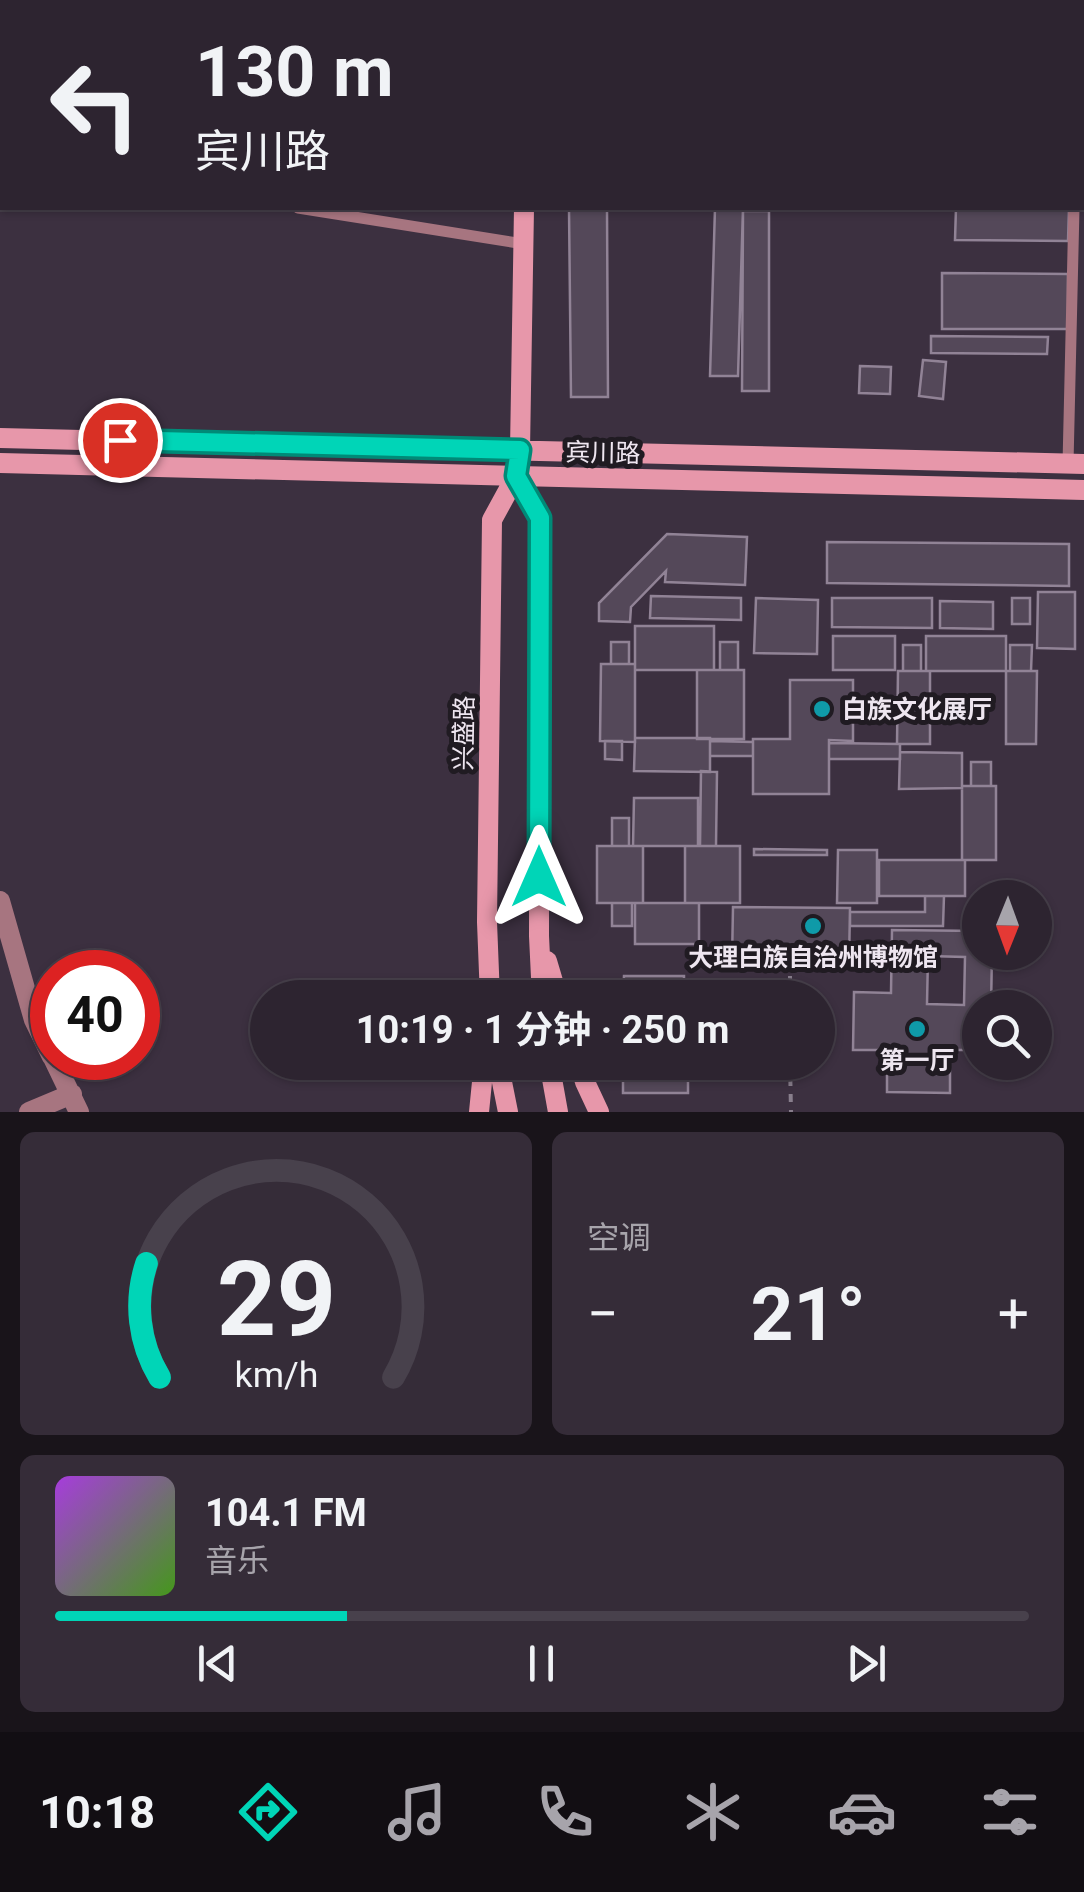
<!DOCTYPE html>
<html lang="zh">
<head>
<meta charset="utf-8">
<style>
	body { margin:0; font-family:Roboto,"Noto Sans SC",sans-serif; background:#352c38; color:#f1f3f6; height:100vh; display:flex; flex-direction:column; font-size:38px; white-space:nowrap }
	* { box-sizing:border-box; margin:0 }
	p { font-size:32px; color:#a7a4ab }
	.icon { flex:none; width:55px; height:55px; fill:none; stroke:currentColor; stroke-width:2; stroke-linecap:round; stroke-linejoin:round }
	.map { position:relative; height:1112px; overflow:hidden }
	.drawer { display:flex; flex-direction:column; gap:20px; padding:20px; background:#19141a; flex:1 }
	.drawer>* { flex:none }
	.top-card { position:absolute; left:0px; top:0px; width:1085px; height:210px; box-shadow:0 2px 8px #0004,0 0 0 2px #48414c; background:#2d2430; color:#f1f3f6; overflow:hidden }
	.needle { width:65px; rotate:181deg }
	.controls { position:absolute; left:962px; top:880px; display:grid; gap:20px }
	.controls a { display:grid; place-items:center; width:90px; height:90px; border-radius:50%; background:#2d2430; box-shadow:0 2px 8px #0004,0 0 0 2px #48414c; font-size:50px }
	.speed { position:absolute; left:30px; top:950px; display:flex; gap:20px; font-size:50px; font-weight:700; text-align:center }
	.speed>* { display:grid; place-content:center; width:130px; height:130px; border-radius:50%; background:#2d2430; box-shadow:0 2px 8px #0004,0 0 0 2px #48414c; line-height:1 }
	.speed .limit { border:15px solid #d22; background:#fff; color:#111 }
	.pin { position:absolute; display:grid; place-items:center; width:85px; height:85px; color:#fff; margin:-42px; border:5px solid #fff; border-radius:50%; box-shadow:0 2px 10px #0007 }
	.me { position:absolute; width:110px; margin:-55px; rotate:0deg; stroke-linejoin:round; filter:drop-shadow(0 0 8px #0008) }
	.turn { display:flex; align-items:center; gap:35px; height:210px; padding:0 30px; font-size:45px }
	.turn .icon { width:130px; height:130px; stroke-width:2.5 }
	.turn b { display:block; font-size:70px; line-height:85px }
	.big { font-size:75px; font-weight:700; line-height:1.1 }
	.drawer .widget { flex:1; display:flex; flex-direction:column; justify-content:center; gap:15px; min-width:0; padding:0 35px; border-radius:15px; background:#352c38 }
	.drawer .dial { align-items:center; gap:0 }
	.dial svg { height:260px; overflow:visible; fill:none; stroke:#48414c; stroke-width:7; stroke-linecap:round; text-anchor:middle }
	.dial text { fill:#f1f3f6; stroke:none }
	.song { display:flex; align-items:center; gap:30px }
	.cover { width:120px; height:120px; border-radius:15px; background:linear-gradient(135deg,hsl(280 70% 55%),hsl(100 70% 35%)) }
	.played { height:10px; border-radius:5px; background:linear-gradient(90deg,#00d5b7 30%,#48414c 30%) }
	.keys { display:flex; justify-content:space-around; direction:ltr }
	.heat { display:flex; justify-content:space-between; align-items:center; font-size:55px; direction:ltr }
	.drawer .tiles { flex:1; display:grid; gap:20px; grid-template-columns:1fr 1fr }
	.widget:last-child { grid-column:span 2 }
	.trip { position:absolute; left:250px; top:980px; width:585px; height:100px; border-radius:50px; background:#2d2430; box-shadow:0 2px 8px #0004,0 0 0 2px #48414c; font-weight:700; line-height:100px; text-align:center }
	.tabs { display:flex; height:160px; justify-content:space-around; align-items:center; background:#120e13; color:#a7a4ab }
	.tabs .icon { width:70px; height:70px }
	.tabs .current { color:#00d5b7 }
	.tabs b { font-size:45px; color:#f1f3f6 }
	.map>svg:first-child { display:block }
	.building { fill:#544859; stroke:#918396; stroke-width:2.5; fill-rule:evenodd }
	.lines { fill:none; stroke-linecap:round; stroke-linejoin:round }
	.path { stroke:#887e8c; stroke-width:4; stroke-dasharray:8 8; stroke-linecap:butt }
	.lane { stroke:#a77580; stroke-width:11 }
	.street { stroke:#a77580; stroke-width:20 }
	.secondary { stroke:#e797aa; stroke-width:20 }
	.route-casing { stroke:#008a77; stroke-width:25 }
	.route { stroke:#00d5b7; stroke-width:18 }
	.culture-dot { fill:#0f9aa8; stroke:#201b22; stroke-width:4 }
	.labels { text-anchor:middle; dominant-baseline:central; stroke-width:10; stroke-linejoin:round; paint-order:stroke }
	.street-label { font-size:25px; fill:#eee6f0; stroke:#201b22 }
	.poi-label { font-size:25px; font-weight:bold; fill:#eee6f0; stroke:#201b22 }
</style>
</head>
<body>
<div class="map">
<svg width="1084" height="1112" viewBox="0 0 1084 1112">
	<rect width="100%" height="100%" fill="#3c3040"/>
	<path class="building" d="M899 0H1041L1057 2H898Z
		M569 208H607L608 397H571Z
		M715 208H743L738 376H710Z
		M956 208H1069L1068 241 955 240Z
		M743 211H769V391H742Z
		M942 273 1068 274V329H942Z
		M931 336 1048 337 1047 354 931 353Z
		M923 360 946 362 943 399 919 396Z
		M860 366 891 367 890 394 859 393Z
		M667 534 747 537 745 585 665 582 666 571 631 607 630 622 599 621V603Z
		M827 542 1069 544V586L827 583Z
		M1038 592H1075V649L1037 648Z
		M651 596 741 598V620L650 618Z
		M756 598 818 600 817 654 754 653Z
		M832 598H932V628L832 627Z
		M1012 598H1030V624H1012Z
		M940 601 993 602V629L940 628Z
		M635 626H714V670H635Z
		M833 636H895V670H833Z
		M926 636H1006V671H926Z
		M611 642H629V664H611Z
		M720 642H738V670H720Z
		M903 645H921V671H903Z
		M1010 645H1032L1031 671H1010Z
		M601 664H635V742L600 741Z
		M697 670H744V739H697Z
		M898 671H930V744H897Z
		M1006 671H1037L1036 744H1006Z
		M790 680H853V741L829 740V794H753V739H790Z
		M635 738H710V772L634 771Z
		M605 741H622V760L605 759Z
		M710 741 753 742V756H710Z
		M829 743 900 744V759H829Z
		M900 752 962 753V788L899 789Z
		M971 762H991V786H971Z
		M701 771 717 772 716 846H700Z
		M962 786H996V860H962Z
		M634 798H698V846H633Z
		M612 818H629V846H612Z
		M597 846H643V903H597Z
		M685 846H740V903H685Z
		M754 849 827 850V855H754Z
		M838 850H877V903H837Z
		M879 860H965V896H879Z
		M925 896H944L943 926H850V912H925Z
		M612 903H632V926H612Z
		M635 903H699V944H635Z
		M733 907 850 908 849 962 732 961Z
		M892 930 980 931V952H992L991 1008H980V1050H950V1093L887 1092V1050H853L854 992 891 993ZM928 956 965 957 964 1005 927 1004Z
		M624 976H684V998H623Z
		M623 1062H688V1093H623Z"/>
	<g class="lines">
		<path class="path" d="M790 976V998
			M790 1062 791 1112"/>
		<path class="lane" d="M1078 2V0
			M0 30H2
			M298 208 524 244
			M1068 464 1074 208"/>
		<path class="street" d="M0 901 34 1020 52 1057
			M53 1058 79 1112
			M29 1112 72 1094"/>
		<path class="secondary" d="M526 2V0
			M0 438 1084 464
			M0 463 1084 490
			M516 476 540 517 539 936 542 998
			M547 961 558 998
			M490 998 487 922 492 520 516 476 520 450 524 208
			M498 1062 508 1112
			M549 1062 558 1112
			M579 1062 585 1082 599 1112
			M479 1112 484 1062"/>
	</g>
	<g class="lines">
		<g class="route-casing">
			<path id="route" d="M120 440 520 450 516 476 540 518 539 877"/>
		</g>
		<use href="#route" class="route"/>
	</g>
	<g class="culture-dot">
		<circle cx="822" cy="709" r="10"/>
		<circle cx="813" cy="926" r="10"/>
		<circle cx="917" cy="1029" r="10"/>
	</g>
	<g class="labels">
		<g class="street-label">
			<text transform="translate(603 453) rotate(1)">宾川路</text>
			<text transform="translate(464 733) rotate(-89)">兴盛路</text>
		</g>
		<g class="poi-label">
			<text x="842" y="709" text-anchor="start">白族文化展厅</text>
			<text x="813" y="957">大理白族自治州博物馆</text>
			<text x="917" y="1060">第一厅</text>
		</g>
	</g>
</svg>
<div class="controls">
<a><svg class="needle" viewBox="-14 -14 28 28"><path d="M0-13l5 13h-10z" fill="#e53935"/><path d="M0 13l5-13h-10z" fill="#a7a4ab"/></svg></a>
<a><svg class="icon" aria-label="search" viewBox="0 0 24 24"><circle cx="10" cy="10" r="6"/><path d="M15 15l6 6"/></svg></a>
</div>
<div class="speed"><div class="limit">40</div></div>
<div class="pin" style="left:120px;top:440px;background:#d93025"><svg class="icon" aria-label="arrive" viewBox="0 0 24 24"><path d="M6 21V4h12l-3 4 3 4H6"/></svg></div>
<svg class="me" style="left:539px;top:877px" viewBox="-20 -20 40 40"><path d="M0-17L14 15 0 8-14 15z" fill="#00d5b7" stroke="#fff" stroke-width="4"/></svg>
<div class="trip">10:19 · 1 分钟 · 250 m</div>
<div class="top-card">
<div class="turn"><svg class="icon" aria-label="left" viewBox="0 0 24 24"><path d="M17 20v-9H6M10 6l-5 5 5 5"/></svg><div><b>130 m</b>宾川路</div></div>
</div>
</div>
<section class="drawer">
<div class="tiles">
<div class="widget dial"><svg viewBox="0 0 100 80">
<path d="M14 69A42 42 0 1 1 86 69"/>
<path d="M14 69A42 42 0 0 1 10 34" stroke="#00d5b7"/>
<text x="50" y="56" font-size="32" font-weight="700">29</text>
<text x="50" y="72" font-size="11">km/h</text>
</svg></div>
<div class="widget"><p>空调</p>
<div class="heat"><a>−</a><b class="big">21°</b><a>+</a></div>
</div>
<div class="widget">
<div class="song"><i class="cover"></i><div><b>104.1 FM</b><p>音乐</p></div></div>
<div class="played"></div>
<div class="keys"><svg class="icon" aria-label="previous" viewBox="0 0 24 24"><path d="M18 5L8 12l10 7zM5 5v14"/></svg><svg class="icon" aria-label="pause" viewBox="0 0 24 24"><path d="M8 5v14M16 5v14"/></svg><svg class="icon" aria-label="next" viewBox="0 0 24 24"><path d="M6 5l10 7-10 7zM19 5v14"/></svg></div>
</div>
</div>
</section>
<nav class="tabs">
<b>10:18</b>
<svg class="icon current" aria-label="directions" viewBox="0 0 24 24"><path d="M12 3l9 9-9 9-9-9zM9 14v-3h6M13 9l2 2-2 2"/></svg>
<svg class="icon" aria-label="music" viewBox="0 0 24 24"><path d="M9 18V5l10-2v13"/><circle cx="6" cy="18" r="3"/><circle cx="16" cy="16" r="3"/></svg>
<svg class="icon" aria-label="phone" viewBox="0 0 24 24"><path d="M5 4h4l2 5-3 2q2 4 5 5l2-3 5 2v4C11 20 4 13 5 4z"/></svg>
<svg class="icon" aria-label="climate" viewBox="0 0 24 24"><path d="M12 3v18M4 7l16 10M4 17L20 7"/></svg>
<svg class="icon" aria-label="car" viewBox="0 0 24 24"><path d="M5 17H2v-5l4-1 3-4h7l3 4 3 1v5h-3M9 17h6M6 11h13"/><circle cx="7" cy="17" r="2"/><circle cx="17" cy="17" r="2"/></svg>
<svg class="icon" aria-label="filters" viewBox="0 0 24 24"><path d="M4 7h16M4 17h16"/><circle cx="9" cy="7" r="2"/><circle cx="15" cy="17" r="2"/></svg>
</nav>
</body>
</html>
